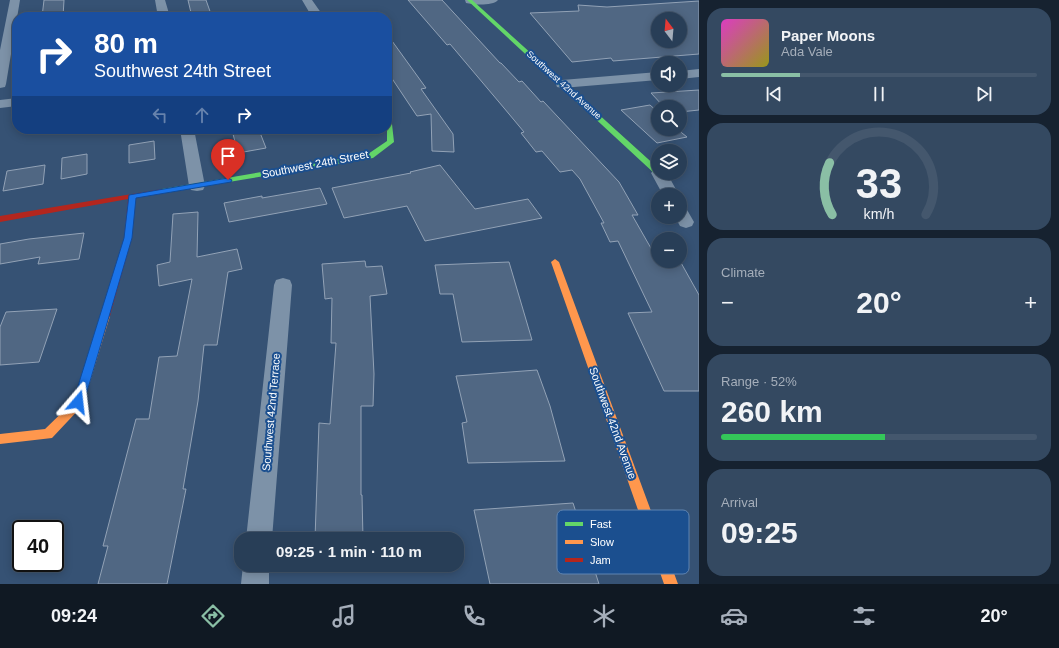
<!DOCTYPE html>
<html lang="en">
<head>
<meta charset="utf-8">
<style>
	body { margin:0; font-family:Helvetica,sans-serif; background:#344961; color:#f1f3f6; height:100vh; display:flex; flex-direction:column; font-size:15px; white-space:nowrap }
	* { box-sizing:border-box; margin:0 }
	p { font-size:13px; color:#a5aeba }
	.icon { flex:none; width:22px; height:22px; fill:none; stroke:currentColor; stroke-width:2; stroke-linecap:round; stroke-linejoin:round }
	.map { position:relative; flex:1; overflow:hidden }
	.panel { display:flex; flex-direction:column; gap:8px; padding:8px; background:#162230; width:360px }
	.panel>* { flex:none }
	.top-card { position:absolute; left:12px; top:12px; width:380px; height:122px; border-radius:16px; box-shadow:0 2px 10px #0003,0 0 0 1px #44576d; background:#1a4fa0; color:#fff; overflow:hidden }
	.needle { width:26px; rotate:344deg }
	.fabs { position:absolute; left:651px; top:12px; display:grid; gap:8px }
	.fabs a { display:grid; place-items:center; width:36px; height:36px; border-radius:50%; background:#283e57; box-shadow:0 2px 10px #0003,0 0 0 1px #44576d; font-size:20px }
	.speed { position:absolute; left:12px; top:520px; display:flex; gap:8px; font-size:20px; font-weight:700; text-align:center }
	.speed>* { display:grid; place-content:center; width:52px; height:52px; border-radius:50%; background:#283e57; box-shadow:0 2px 10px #0003,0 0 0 1px #44576d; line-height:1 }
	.speed .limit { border:2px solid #111; border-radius:6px; background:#fff; color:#111 }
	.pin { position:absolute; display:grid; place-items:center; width:34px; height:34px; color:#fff; margin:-41px -17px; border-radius:50% 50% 50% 0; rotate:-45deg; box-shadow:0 0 4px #0007 }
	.pin .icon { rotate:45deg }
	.me { position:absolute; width:44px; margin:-22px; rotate:17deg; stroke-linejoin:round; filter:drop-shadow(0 0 3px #0008) }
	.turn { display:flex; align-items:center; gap:14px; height:84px; padding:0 16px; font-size:18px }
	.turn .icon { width:52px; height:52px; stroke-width:2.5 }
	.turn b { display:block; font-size:28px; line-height:34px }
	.lanes { display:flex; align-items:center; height:38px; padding:0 16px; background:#0003; justify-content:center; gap:20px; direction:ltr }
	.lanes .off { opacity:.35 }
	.big { font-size:30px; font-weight:600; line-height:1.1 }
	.panel .tile { flex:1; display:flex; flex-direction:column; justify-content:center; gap:6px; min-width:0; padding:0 14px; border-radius:16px; background:#344961 }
	.panel .dial { align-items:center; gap:0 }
	.dial svg { height:104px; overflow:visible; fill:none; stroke:#44576d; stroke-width:7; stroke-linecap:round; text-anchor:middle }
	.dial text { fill:#f1f3f6; stroke:none }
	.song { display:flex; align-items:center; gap:12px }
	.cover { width:48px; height:48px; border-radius:6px; background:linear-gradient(135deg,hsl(310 70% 55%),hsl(60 70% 35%)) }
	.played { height:4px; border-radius:2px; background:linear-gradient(90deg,#8abfa5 25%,#44576d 25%) }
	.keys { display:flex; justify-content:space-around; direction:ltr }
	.heat { display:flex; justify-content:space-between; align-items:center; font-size:22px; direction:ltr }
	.charge { height:6px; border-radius:3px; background:linear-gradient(90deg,#34c759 52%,#44576d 0) }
	.trip { position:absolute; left:234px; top:532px; width:230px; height:40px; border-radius:16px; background:#283e57; box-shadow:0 2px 10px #0003,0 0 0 1px #44576d; font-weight:600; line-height:40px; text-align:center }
	.tabs { display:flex; height:64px; justify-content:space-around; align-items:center; background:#101923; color:#a5aeba }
	.tabs .icon { width:28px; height:28px }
	.tabs .on { color:#8abfa5 }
	.tabs b { font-size:18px; color:#f1f3f6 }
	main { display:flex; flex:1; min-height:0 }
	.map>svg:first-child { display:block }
	.building { fill:#506783; stroke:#92a2b6; fill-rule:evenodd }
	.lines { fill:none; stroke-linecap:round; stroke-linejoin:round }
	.street { fill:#7d92a8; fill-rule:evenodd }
	.fast { fill:#63d668; fill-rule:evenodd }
	.slow { fill:#ff974d; fill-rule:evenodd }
	.jam { fill:#b3261e; fill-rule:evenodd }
	.route { fill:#1a73e8; stroke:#114b97 }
	.labels { text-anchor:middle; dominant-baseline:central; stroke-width:4; stroke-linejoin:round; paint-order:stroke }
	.far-street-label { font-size:9px; fill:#fff; stroke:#1b4f8f }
	.street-label { font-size:11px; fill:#fff; stroke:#1b4f8f }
	.key { fill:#1b4f8f; stroke:#5f84b1; stroke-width:1 }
	.key-label { font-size:11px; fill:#fff }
</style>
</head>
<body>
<main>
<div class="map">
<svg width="699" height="584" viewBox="0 0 699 584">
	<rect width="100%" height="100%" fill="#365274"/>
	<path class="building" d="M44 0H64L63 17H42Z
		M188 0H206L212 17H192Z
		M408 0H442L500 63H501L519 82 522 81 541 102 543 101 619 182 638 215H632L652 250H658V261H680L699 295V391H664L628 313 652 312 618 241 610 242 601 223H604L580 179 572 170 560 172 542 151 536 152 521 133 524 132 504 108 450 44 447 45Z
		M699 1V54L613 61 611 58 572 62 530 13 579 11 578 5 607 7ZM658 19H680V41H658Z
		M387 34 426 88 421 89 453 134 454 152 432 151 431 114 417 116 387 71Z
		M699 90V110L680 112V107H664L651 93Z
		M650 105 658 112V129H677L687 137 657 143 621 110Z
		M259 130 266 148 238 153 233 134Z
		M154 141 155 159 129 163V145Z
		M87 154V174L61 179 62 158Z
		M45 165 43 184 3 191 7 171Z
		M440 165 475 209 528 199 542 218 425 241 407 206 344 218 332 188 411 173 410 172Z
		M320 188 327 204 229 222 224 203 262 196V198Z
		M198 212 197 257 237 249 242 269 228 272 217 345H204L198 401 183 489H186L167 584H98L108 546H103L136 419H149L159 357 177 356 192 279 159 286 157 265 170 262 173 214Z
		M84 233 79 259 38 264 40 257 0 264V244L29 239Z
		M365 261 366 267 382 266 387 294 370 296 374 374 373 406H361V495H362L363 539H315L319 423 330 424 336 343H331L332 298 325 299 322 264Z
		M509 262 532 340 462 342 453 294H440L435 265Z
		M57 309 39 362 0 365V327L6 312Z
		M537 370 550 406 565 461 468 463 462 423 467 422 456 376Z
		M573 503 599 584H490L474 510Z"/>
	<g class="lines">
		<path class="street" d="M10 0H20L6 84 5 87 0 88V50Z
			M155 0H165L170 17H158Z
			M302 0H312L324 17H312Z
			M465 0H498C493 6 474 5 466 3Z
			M699 69V77L680 79V71Z
			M658 72V80L562 88 557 87 556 84 557 81 562 80Z
			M17 98V106L0 108V100Z
			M180 129H194L205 186 203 190 197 191 191 190 189 186Z
			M658 168V173H667L679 195H663L651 173 654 170Z
			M680 206 686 208 694 222 692 226 686 228 680 226 675 217H680Z
			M283 278 290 280 292 285 272 539H246L274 285 276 280Z
			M243 565H269V584H241Z"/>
		<path class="fast" d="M467 0H472L658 168V173L661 174H655Z
			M387 118 389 119 392 124 394 142 373 158 162 193 158 191 162 189 368 154 387 141Z"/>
		<path class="slow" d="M555 259 559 262 678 584H664L551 262Z
			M105 312 108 313 110 316 83 405 52 438 0 444V434L45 429 75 400 100 316 102 313Z"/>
		<path class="jam" d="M162 189 166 191 165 193 136 198 132 238 110 316 108 319H102L100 316 124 238 128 199 0 222V216Z"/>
	</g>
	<path class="route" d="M228 178 232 180 231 182 136 198 132 238 84 402 82 405 78 407 75 405 73 402 124 238 129 195Z"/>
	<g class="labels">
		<g class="far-street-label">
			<text transform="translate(564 85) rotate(42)">Southwest 42nd Avenue</text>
		</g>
		<g class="street-label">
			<text transform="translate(315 164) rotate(-11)">Southwest 24th Street</text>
			<text transform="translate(271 412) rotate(-85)">Southwest 42nd Terrace</text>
			<text transform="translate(613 423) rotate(70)">Southwest 42nd Avenue</text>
		</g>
	</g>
	<rect x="557" y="510" width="132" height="64" rx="6" class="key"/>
	<rect x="565" y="522" width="18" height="4" fill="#63d668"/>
	<rect x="565" y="540" width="18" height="4" fill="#ff974d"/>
	<rect x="565" y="558" width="18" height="4" fill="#b3261e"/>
	<g class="key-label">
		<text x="590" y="528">Fast</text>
		<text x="590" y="546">Slow</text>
		<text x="590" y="564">Jam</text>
	</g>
</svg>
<div class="fabs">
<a><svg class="needle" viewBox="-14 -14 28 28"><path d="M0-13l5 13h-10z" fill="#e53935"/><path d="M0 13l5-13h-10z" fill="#a5aeba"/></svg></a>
<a><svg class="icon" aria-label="sound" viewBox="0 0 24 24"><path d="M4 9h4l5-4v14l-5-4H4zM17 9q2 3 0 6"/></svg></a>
<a><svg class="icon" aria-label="search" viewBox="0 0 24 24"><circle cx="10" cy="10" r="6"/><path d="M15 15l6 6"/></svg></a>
<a><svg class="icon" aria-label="layers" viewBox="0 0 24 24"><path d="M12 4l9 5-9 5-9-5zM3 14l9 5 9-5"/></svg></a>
<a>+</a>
<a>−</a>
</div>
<div class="speed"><div class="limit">40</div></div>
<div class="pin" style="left:228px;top:180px;background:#d93025"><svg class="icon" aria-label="arrive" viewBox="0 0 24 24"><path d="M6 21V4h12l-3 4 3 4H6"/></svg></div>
<svg class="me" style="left:78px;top:402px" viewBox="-20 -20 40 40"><path d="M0-17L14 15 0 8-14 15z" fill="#1a73e8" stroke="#fff" stroke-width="4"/></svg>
<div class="trip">09:25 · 1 min · 110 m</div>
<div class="top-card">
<div class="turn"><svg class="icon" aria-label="right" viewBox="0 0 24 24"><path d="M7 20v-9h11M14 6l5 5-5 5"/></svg><div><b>80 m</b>Southwest 24th Street</div></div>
<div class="lanes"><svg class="icon off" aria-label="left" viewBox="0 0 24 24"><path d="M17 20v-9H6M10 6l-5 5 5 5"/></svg><svg class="icon off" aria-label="ahead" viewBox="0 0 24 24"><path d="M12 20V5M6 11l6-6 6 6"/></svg><svg class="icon" aria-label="right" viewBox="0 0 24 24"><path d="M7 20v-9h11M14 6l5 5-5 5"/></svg></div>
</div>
</div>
<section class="panel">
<div class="tile">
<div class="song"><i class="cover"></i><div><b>Paper Moons</b><p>Ada Vale</p></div></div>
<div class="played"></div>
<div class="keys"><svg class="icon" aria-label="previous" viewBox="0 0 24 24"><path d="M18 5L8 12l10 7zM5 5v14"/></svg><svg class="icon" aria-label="pause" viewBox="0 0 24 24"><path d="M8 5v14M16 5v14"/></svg><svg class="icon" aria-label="next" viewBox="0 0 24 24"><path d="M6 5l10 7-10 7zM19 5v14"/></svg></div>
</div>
<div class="tile dial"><svg viewBox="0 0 100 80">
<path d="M14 69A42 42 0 1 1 86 69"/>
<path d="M14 69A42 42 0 0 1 12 29" stroke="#8abfa5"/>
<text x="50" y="56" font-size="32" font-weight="700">33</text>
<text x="50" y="72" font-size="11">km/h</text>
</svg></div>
<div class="tile"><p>Climate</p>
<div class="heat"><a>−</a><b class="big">20°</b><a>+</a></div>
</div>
<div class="tile"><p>Range · 52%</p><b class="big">260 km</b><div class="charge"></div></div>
<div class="tile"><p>Arrival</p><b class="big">09:25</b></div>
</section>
</main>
<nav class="tabs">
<b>09:24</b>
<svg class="icon on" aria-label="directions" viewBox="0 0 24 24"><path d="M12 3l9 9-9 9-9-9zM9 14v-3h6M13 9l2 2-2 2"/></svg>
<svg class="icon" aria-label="music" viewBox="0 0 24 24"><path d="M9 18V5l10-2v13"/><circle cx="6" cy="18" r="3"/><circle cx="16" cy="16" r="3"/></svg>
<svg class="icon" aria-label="phone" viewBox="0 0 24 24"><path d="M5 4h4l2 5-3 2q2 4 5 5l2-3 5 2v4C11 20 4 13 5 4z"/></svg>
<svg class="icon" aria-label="climate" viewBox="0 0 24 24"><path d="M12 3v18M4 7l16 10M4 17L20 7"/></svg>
<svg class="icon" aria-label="car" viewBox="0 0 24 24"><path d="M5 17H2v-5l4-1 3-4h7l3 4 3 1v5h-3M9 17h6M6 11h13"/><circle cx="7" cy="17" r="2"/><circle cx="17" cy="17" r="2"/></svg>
<svg class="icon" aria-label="filters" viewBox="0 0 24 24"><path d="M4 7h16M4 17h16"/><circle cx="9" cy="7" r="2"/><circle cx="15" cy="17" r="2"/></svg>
<b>20°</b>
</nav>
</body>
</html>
